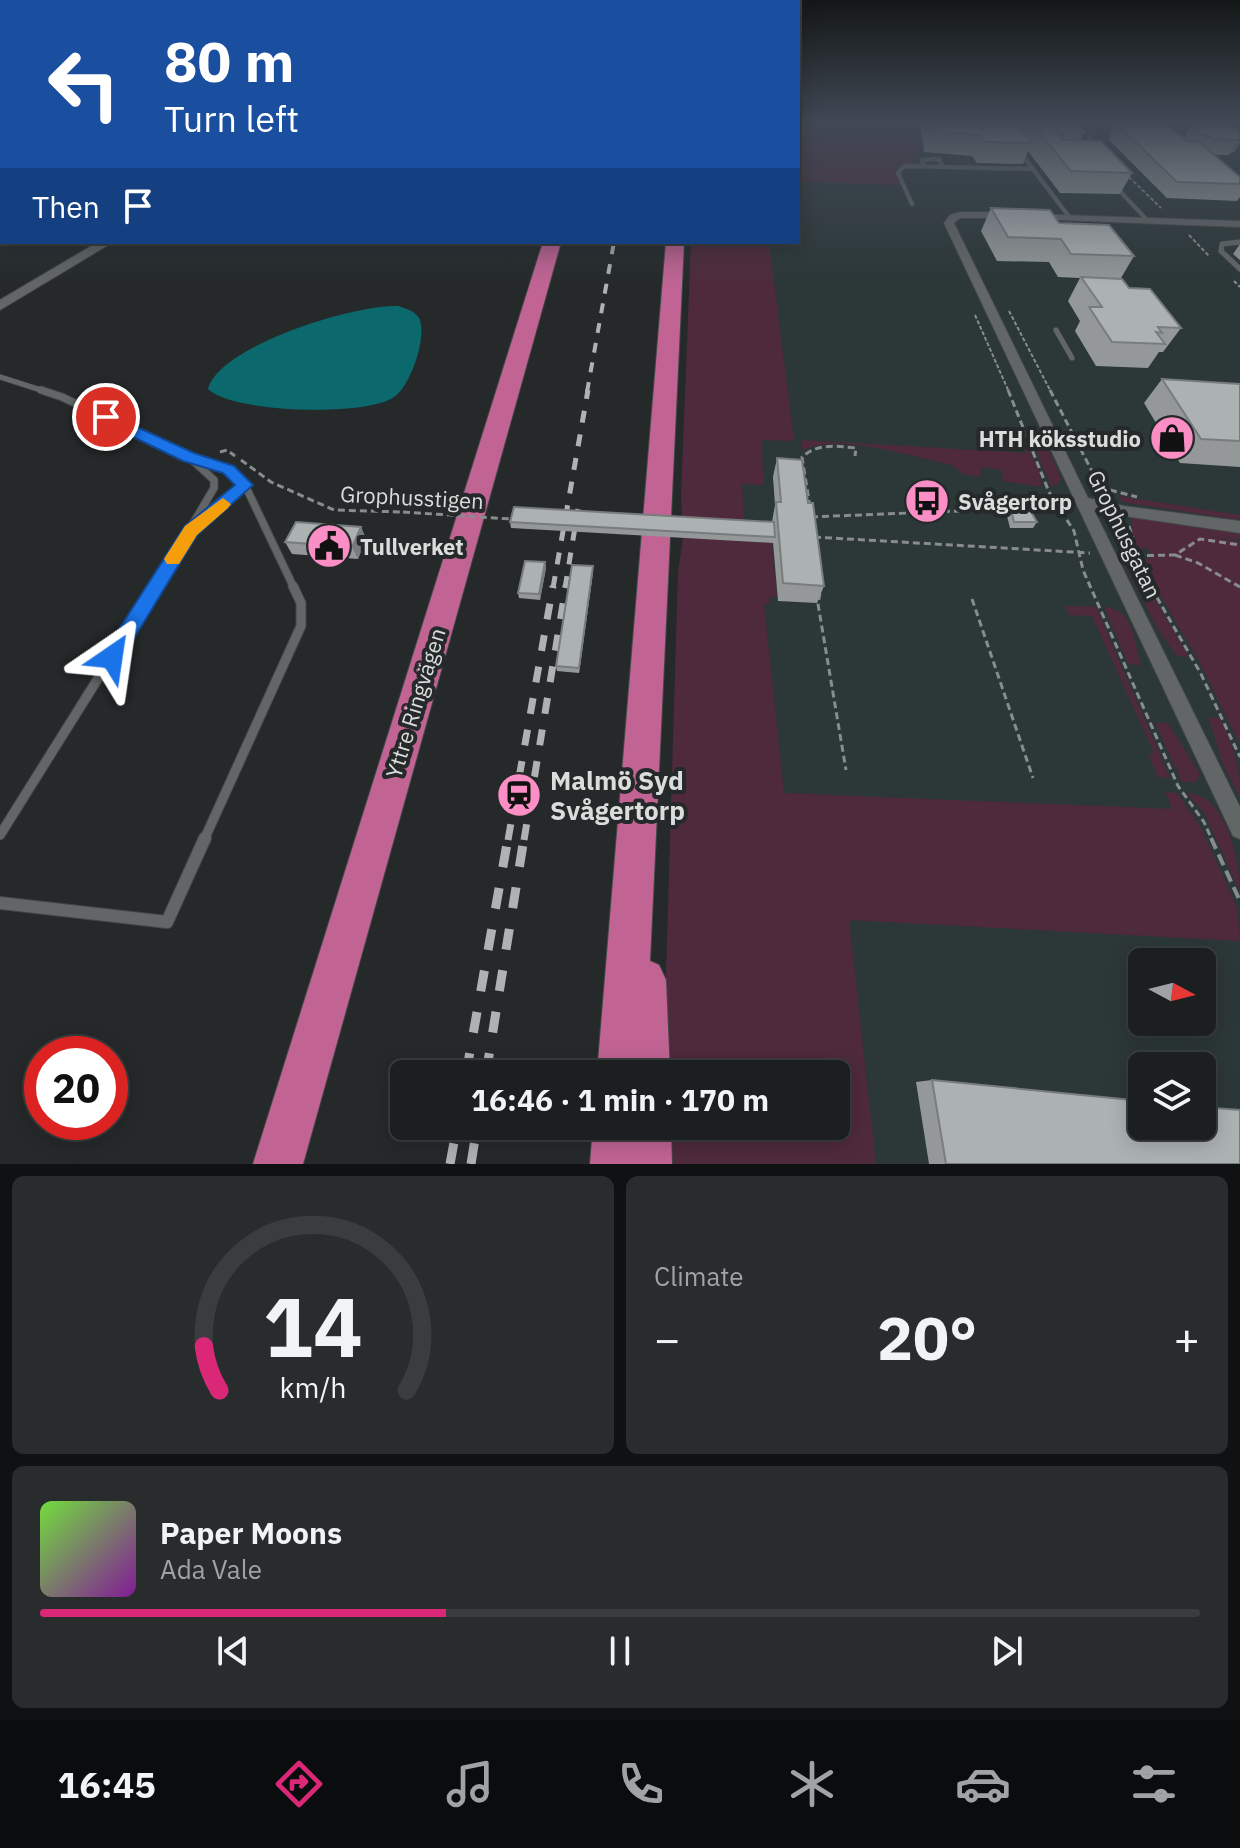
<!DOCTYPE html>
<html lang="en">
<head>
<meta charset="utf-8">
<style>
	body { margin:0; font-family:"IBM Plex Sans",sans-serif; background:#292c2d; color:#f1f3f6; height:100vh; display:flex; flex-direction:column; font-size:30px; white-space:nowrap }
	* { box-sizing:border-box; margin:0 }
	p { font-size:26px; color:#a0a2a5 }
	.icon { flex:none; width:44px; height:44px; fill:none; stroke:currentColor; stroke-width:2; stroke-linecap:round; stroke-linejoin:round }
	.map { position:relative; height:1164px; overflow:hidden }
	.details { display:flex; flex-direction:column; gap:12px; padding:12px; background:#0f1112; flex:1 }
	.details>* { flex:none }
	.banner { position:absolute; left:0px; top:0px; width:800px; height:244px; box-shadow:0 4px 20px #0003,0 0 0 2px #3a3d3e; background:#1a4fa0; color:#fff; overflow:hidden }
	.needle { width:52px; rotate:97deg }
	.controls { position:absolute; left:1128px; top:948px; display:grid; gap:16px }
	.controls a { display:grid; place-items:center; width:88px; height:88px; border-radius:12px; background:#1c1f20; box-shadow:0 4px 20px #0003,0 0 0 2px #3a3d3e; font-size:40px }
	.speed { position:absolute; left:24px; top:1036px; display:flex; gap:16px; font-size:40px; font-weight:700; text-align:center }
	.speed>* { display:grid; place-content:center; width:104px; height:104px; border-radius:50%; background:#1c1f20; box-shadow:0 4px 20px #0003,0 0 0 2px #3a3d3e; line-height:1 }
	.speed .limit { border:12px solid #d22; background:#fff; color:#111 }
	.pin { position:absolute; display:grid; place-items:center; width:68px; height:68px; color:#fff; margin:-34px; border:4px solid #fff; border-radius:50%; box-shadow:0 2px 8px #0007 }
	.me { position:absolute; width:88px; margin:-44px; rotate:32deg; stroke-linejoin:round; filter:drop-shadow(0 0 6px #0008) }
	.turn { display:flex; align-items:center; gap:28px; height:168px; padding:0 32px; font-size:36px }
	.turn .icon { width:104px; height:104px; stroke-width:2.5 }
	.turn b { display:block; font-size:56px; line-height:68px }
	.then { display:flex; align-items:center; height:76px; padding:0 32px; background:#0003; gap:16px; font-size:30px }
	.big { font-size:60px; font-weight:800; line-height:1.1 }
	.details .card { flex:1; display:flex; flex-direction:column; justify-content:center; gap:12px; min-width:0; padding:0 28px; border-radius:12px; background:#292c2d }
	.details .dial { align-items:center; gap:0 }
	.dial svg { height:208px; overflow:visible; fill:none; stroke:#3a3d3e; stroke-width:7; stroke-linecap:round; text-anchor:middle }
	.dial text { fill:#f1f3f6; stroke:none }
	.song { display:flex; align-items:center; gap:24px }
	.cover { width:96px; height:96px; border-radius:12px; background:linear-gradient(135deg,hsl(100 70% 55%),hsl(290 70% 35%)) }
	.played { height:8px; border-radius:4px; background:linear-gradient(90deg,#db2777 35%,#3a3d3e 35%) }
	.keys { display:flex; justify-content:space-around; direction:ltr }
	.heat { display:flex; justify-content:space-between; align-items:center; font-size:44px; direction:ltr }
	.details .tiles { flex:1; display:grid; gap:12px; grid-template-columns:1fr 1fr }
	.card:last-child { grid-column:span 2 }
	.trip { position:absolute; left:390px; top:1060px; width:460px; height:80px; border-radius:12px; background:#1c1f20; box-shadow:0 4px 20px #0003,0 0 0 2px #3a3d3e; font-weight:800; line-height:80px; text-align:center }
	.menu { display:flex; height:128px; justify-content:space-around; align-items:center; background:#0b0c0d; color:#a0a2a5 }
	.menu .icon { width:56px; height:56px }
	.menu .active { color:#db2777 }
	.menu b { font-size:36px; color:#f1f3f6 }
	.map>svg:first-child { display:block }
	.built { fill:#2c3738; fill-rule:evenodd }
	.green { fill:#4e2a3c }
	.water { fill:#0b696d }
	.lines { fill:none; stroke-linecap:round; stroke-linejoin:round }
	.service-far4-casing { stroke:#444747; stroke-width:5 }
	.service-far3-casing { stroke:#444747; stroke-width:6 }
	.service-far2-casing { stroke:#444747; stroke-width:9 }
	.service-far1-casing { stroke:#444747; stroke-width:11 }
	.service-casing { stroke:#444747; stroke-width:14 }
	.minor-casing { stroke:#444747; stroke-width:2 }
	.tertiary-casing { stroke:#444747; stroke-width:2 }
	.motorway-casing { stroke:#444747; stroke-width:2 }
	.path-far2 { stroke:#898c8c; stroke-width:2; stroke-dasharray:4 2; stroke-linecap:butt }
	.path-far1 { stroke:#898c8c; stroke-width:3; stroke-dasharray:7 4; stroke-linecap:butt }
	.path { stroke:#898c8c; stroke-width:4; stroke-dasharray:12 6; stroke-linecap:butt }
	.service-far4 { stroke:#626666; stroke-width:4 }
	.service-far3 { stroke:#626666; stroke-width:5 }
	.service-far2 { stroke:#626666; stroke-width:7 }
	.service-far1 { stroke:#626666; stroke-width:9 }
	.service { stroke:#626666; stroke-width:12 }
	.minor { fill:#626666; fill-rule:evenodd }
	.tertiary { fill:#626666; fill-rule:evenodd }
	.motorway { fill:#c16494; fill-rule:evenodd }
	.rail-far3 { stroke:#afb2b2; stroke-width:4; stroke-dasharray:10 10; stroke-linecap:butt }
	.rail-far2 { stroke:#afb2b2; stroke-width:5; stroke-dasharray:12 12; stroke-linecap:butt }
	.rail-far1 { stroke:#afb2b2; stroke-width:7; stroke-dasharray:16 16; stroke-linecap:butt }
	.rail { stroke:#afb2b2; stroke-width:9; stroke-dasharray:21 21; stroke-linecap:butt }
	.path-bridge { stroke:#898c8c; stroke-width:3; stroke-dasharray:7 4; stroke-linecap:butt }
	.wall { fill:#949899 }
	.shaded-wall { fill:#787c7d }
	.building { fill:#acb1b2; stroke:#787c7d; stroke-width:2 }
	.route { fill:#1a73e8; stroke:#114b97; stroke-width:2 }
	.slow { fill:#f59e0b }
	.labels { text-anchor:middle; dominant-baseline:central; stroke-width:8; stroke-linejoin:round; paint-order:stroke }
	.poi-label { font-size:22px; font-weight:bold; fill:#dbdddd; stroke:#25292a; text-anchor:start }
	.street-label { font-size:22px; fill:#dbdddd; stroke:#25292a }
	.near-poi-label { font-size:26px; font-weight:bold; fill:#dbdddd; stroke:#25292a; text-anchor:start }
</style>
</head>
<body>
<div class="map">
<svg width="1240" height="1164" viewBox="0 0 1240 1164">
	<rect width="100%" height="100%" fill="#25292a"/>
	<path class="built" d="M798 122H1240V1164H735L836 1126V1074H732L707 242H798ZM1142 962H1202V1022H1142ZM1142 1066H1202V1126H1142Z"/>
	<path class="green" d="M798 122H918L925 153 916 152V164L894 166 900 183 897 185 798 181Z
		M691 242H769L794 441 761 440 764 485 742 484 745 541 772 543 777 597H770V604H764L784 793 1172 809 1165 792 1177 793 1199 824 1237 907 1240 941 849 920 876 1164H663L662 1126H836V1074H663L678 572 683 537 681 496Z
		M1029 435 1045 441 1061 479 1056 486H1051Z
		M1022 436 1039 470 1042 487 1003 481 1002 470 981 467V477L963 474 952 465C918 458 831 431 803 451L801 440 1026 453Z
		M1119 496 1240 515V520L1122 502Z
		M1131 517 1240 533V540L1210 537 1240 542V745L1200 663 1139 559 1152 558 1148 549 1134 548Z
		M1122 558 1134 563 1189 657 1177 656 1157 628Z
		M1065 606 1096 607 1170 778 1158 777 1148 754 1152 755 1153 750 1092 616 1069 615Z
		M1104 607C1135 609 1133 641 1141 665L1128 664Z
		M1208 717 1220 718C1233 747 1240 765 1240 798L1223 764Z
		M1155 723H1168L1200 774 1195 782H1182Z
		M1187 793C1226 794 1240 861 1240 892L1205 814Z"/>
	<path class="water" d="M398 306C406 309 414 310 419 318 428 336 410 387 394 397 366 417 232 413 208 389 220 345 356 304 398 306Z"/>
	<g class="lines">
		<g class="service-far4-casing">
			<path id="service-far4" d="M1020 152 1070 218
				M924 166 922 160 939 159 942 166
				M1116 187 1148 221
				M912 204 898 173 904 166 1033 169"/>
		</g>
		<g class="service-far3-casing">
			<path id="service-far3" d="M1240 242 1222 244 1221 251 1240 269
				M1056 330 1072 358
				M0 377 47 392"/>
		</g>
		<g class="service-far2-casing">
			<path id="service-far2" d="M41 390 62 397 189 457
				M195 527 245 485
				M155 588 214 488V480L189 457 229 469 245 485 294 588"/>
		</g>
		<g class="service-far1-casing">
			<path id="service-far1" d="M0 835 156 586
				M204 840 301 626V603L293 586"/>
		</g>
		<g class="service-casing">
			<path id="service" d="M0 903 167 922 205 838"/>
		</g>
		<g class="minor-casing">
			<path id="minor" d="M1232 122H1240V127Z
				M960 212H1007L1012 215 1007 218H960L954 223 1088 498 1124 506 1240 521V533L1124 516 1094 510 1240 807V839L1233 836 944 223 950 215Z
				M1034 214 1240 221V227L1031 219 1029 217Z"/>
		</g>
		<g class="tertiary-casing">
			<path id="tertiary" d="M98 242H113L0 310V300Z"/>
		</g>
		<g class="motorway-casing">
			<path id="motorway" d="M543 242H561L303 1164H253Z
				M666 242H684L650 961 659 965 666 980 670 1074H597Z
				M593 1126H671L672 1164H590Z"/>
		</g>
		<path class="path-far2" d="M1076 122 1095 143
			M1129 177 1161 208
			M1189 235 1209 256
			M1234 281 1240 287
			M1009 311 1051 392
			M975 315 1009 392"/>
		<path class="path-far1" d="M1008 390 1049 492 1074 531 1083 570 1178 786 1204 822 1212 840
			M1050 390 1096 479 1109 492
			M220 452 227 450 235 456
			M241 460 271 482 334 510 403 512
			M1110 490 1137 497
			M810 507 802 457C818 443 836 446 856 448L855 456
			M942 507 946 517
			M811 517 1056 507
			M1129 526 1144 575 1201 674 1240 757
			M814 537 1090 553
			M1175 555 1198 563 1240 587
			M1125 556 1175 555 1200 539 1240 545
			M820 593 818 604 846 770
			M972 599 1033 778"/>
		<path class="path" d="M1211 838 1240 901"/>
		<use href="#service-far4" class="service-far4"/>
		<use href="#service-far3" class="service-far3"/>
		<use href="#service-far2" class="service-far2"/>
		<use href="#service-far1" class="service-far1"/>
		<use href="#service" class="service"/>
		<use href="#minor" class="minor"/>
		<use href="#tertiary" class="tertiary"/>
		<use href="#motorway" class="motorway"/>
		<path class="rail-far3" d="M587 392 614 242"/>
		<path class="rail-far2" d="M553 588 588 390
			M565 588 578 509"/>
		<path class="rail-far1" d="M508 840 553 586
			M524 840 566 586"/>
		<path class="rail" d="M466 1074 508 838
			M486 1074 524 838
			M450 1164 457 1126
			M471 1164 477 1126"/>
		<path class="path-bridge" d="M403 512 511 519"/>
	</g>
	<path class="wall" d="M920 122H1015L1018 127 1020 122H1075L1084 132 1080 140 1132 173 1120 194 1060 193 1028 151 1023 164 977 163 972 156 924 152Z
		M1116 122H1144L1147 125 1184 138 1191 125 1240 131 1235 151 1228 155H1214L1240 177V197L1237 201 1167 198 1109 140 1111 136 1110 135Z
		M991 208 1059 223 1134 256 1121 278 1129 288 1181 328 1163 352H1159L1148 368 1096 366 1075 331 1080 321 1068 301 1080 278 1058 277 1049 262 997 261 981 231Z
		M1240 244V260L1233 254Z
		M1162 379 1240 384V467L1180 463 1144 403Z
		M777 458 808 503 824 586 817 603 778 601 773 542V543L511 528 510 522H772L775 505 773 477Z
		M1011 510 1037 522 1033 528H1010L1007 516Z
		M361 527 366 539 358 559 292 554 285 542Z
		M545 562 546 568 540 600 519 598 518 593Z
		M593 566V572L579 673 557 671 556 666Z
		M932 1080 1240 1164H929L916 1082Z"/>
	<path class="shaded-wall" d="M1240 138V143L1235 151 1228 155 1238 140Z
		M361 527 366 539 358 559 352 547Z
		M545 562 546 568 540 600 539 594Z
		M593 566V572L579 673V668Z"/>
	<path class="building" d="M929 122H1015L1032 143 985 142 980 135 931 131Z
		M1030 122H1075L1084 132 1054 131 1063 135 1059 136 1063 140 1101 141 1132 173 1071 171Z
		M1120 122H1144L1147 125 1169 126 1187 141H1198L1240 177V184L1177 182 1117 124H1123Z
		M1201 122 1220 124 1237 129 1240 131V138L1238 140 1214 139 1194 131 1191 125Z
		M991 208 1050 210 1059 223 1109 225 1134 256 1071 254 1061 239 1008 237Z
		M1081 277 1122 279 1129 288 1150 289 1181 328 1158 327 1162 333 1156 332 1165 344 1112 342 1089 307H1102Z
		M1162 379 1240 384V441L1201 439Z
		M777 458 802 460 808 503H813L824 586 783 583 776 502H781Z
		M514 507 774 522 775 537 510 522Z
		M1011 510H1030L1037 522H1014Z
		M296 522 361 527 352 547 285 542Z
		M525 561 545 562 539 594 518 593Z
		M572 565 593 566 579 668 556 666Z
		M932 1080 1142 1101V1126H1202V1107L1240 1110V1164H946Z"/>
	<linearGradient id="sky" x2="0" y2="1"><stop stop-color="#141717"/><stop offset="0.43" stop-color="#404955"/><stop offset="1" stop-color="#404955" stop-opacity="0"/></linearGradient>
	<rect width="1240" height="285" fill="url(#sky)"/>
	<path class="route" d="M106 413 194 453 234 466 253 485 197 535 119 663 112 666 105 663 102 657 105 651 185 526 235 485 223 473 183 461 100 421V414Z"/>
	<path class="slow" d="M223 498 231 504 228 508 197 535 179 564H167L164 559 185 526Z"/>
	<defs>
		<g id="shop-disc" transform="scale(2.3)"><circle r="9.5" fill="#fb8fc5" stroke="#25292a"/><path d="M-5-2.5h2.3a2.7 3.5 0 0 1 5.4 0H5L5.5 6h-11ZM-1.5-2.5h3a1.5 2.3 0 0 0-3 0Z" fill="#111"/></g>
		<g id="bus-disc" transform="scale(2.3)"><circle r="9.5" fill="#fb8fc5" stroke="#25292a"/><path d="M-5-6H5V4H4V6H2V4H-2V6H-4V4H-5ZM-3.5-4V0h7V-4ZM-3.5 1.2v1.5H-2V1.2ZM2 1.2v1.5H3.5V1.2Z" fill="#111"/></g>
		<g id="civic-disc" transform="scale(2.3)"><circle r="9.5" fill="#fb8fc5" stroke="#25292a"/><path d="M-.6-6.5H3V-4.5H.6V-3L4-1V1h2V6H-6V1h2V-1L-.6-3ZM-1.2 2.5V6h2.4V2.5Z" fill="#111"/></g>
		<g id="station-disc" transform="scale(2.3)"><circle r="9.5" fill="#fb8fc5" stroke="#25292a"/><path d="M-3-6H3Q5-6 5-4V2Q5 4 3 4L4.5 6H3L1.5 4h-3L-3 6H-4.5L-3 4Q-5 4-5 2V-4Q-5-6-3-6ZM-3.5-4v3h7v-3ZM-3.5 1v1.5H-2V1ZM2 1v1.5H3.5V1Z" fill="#111"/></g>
	</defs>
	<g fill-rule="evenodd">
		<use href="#shop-disc" x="1172" y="438"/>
		<use href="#bus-disc" x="927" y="501"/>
		<use href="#civic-disc" x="329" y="546"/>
		<use href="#station-disc" x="519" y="795"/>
	</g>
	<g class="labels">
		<g class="poi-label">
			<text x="1141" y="438" text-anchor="end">HTH köksstudio</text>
			<text x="958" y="501">Svågertorp</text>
			<text x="360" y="546">Tullverket</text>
		</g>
		<g class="street-label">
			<text transform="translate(412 497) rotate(3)">Grophusstigen</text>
			<text transform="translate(1125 534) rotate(64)">Grophusgatan</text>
			<text transform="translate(415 703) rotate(-73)">Yttre Ringvägen</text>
		</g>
		<g class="near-poi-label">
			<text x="550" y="780">Malmö Syd<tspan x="550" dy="30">Svågertorp</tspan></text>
		</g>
	</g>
</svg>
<div class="controls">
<a><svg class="needle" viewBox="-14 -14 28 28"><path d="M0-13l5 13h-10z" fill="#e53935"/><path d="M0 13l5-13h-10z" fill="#a0a2a5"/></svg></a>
<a><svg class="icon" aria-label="layers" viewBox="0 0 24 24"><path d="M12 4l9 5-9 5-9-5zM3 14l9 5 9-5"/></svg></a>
</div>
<div class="speed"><div class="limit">20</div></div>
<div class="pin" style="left:106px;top:417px;background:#d93025"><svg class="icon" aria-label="arrive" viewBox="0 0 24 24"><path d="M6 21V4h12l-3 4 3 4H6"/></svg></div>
<svg class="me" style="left:112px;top:657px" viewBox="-20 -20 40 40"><path d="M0-17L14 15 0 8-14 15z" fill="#1a73e8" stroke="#fff" stroke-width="4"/></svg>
<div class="trip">16:46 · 1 min · 170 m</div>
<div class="banner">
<div class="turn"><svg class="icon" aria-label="left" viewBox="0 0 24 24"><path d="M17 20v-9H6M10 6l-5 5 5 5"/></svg><div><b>80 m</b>Turn left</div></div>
<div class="then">Then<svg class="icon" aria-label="arrive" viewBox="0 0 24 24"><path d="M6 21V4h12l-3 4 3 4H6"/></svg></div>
</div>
</div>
<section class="details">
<div class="tiles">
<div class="card dial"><svg viewBox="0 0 100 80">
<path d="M14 69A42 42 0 1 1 86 69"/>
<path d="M14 69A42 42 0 0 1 8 52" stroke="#db2777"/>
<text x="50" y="56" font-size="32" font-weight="700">14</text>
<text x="50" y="72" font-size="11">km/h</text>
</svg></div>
<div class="card"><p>Climate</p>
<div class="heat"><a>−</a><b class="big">20°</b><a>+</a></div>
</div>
<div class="card">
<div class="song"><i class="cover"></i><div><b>Paper Moons</b><p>Ada Vale</p></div></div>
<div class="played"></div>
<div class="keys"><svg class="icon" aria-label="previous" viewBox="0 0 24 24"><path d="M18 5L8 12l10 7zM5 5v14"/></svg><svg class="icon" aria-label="pause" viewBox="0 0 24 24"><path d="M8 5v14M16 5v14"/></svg><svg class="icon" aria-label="next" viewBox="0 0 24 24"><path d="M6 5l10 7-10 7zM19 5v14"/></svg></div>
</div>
</div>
</section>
<nav class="menu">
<b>16:45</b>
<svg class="icon active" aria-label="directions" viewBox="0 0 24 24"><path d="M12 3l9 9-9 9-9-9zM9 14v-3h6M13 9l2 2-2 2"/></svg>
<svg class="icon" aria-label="music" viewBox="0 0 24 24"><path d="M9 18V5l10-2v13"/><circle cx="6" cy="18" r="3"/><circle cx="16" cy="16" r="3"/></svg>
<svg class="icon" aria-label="phone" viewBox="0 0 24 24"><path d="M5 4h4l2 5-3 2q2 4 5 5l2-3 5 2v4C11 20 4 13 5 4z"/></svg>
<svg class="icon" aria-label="climate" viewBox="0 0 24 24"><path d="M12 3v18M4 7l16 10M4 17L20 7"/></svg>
<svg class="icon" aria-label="car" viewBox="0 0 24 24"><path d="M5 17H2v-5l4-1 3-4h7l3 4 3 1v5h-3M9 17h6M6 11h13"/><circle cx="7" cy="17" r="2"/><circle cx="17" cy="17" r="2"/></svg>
<svg class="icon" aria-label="filters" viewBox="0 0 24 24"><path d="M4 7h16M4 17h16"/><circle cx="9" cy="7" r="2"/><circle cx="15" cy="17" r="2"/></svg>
</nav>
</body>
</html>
